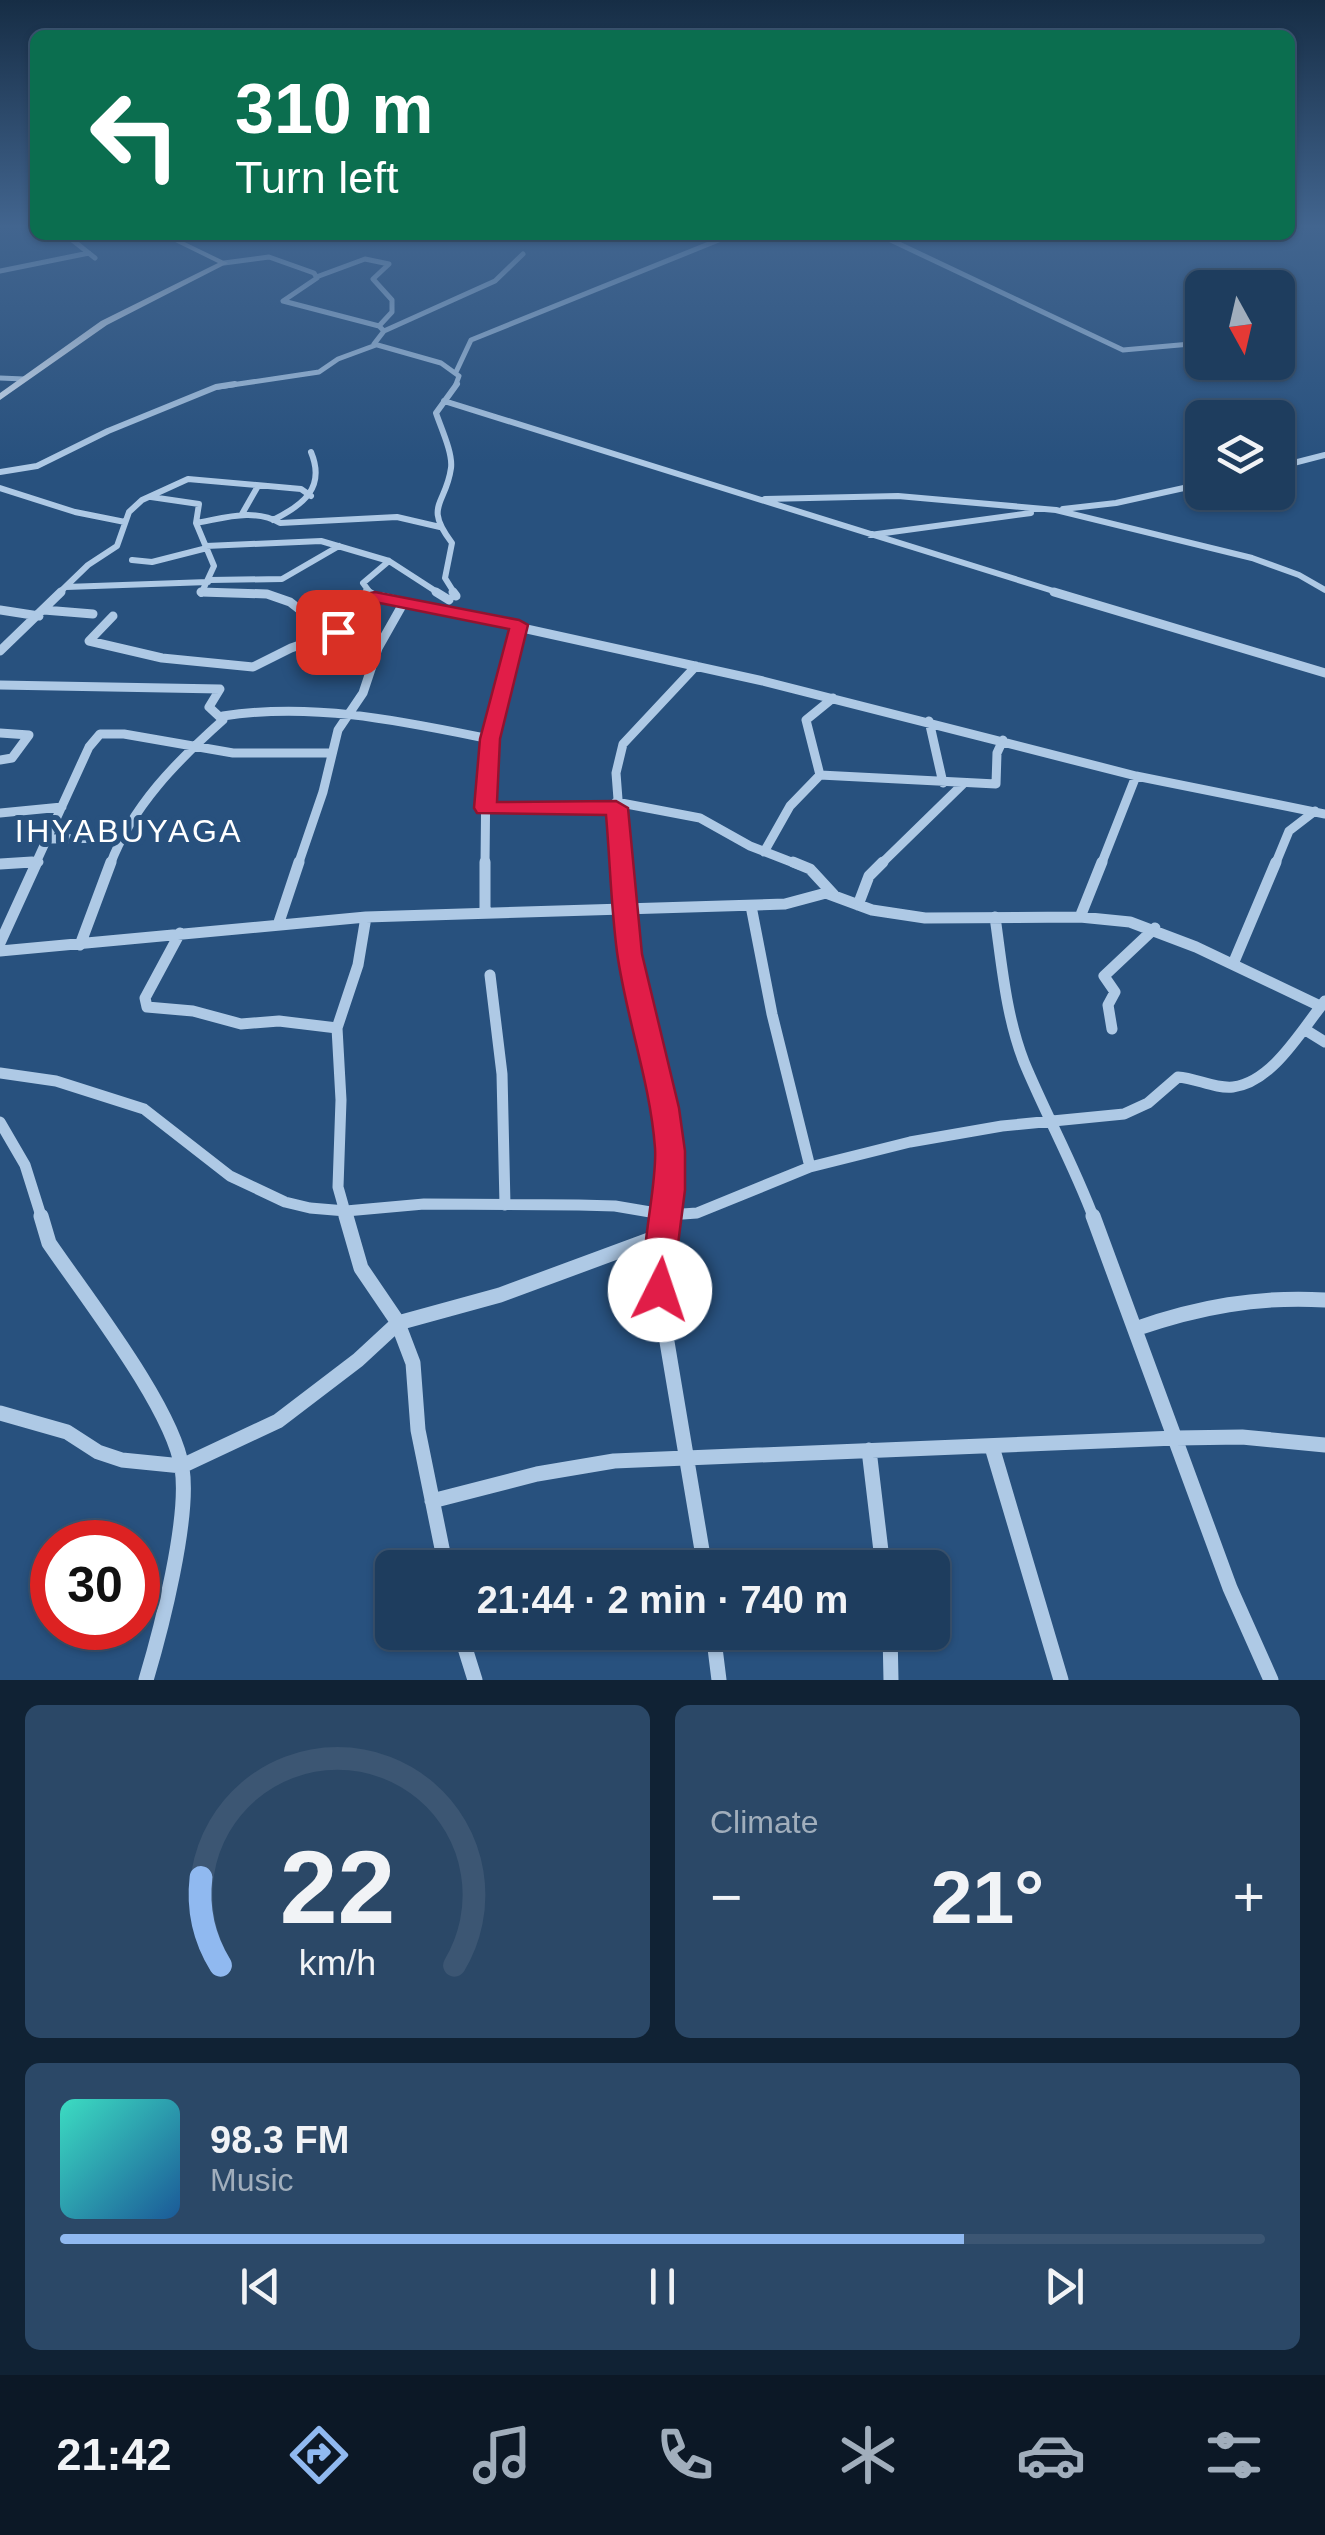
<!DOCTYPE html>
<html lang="en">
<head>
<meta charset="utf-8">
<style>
	body { margin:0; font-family:Arial,sans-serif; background:#2b4867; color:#f1f3f6; height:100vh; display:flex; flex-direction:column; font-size:38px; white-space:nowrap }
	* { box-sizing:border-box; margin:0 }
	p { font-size:32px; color:#a1aebc }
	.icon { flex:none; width:55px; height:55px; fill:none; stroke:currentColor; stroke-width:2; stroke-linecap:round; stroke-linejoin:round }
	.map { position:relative; height:1680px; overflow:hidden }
	.drawer { display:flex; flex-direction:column; gap:25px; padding:25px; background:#102234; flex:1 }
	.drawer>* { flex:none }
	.hud { position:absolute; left:30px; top:30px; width:1265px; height:210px; border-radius:15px; box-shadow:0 2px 8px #0004,0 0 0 2px #3c5673; background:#0b6e4f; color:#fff; overflow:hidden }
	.needle { width:65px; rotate:172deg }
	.controls { position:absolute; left:1185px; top:270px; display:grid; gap:20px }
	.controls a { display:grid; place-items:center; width:110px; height:110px; border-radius:15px; background:#1e3d5e; box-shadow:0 2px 8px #0004,0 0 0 2px #3c5673; font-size:50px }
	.speed { position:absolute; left:30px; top:1520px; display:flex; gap:20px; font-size:50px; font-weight:700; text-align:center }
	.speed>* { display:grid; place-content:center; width:130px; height:130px; border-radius:50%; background:#1e3d5e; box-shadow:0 2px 8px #0004,0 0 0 2px #3c5673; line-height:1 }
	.speed .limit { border:15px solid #d22; background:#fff; color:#111 }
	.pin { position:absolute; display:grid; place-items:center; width:85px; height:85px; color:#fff; margin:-42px; border-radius:20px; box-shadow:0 5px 15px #0006 }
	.me { position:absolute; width:110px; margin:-55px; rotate:4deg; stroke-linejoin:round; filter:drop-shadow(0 0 8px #0008) }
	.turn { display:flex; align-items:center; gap:35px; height:210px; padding:0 40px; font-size:45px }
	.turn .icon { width:130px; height:130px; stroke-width:2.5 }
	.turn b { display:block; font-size:70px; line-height:85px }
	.big { font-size:75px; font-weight:700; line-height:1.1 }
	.drawer .widget { flex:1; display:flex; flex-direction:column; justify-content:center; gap:15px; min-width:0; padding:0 35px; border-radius:15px; background:#2b4867 }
	.drawer .dial { align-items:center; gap:0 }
	.dial svg { height:260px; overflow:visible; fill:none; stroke:#3c5673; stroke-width:7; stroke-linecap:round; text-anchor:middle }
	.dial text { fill:#f1f3f6; stroke:none }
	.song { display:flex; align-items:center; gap:30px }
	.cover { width:120px; height:120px; border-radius:15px; background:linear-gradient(135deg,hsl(170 70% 55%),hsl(210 70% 35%)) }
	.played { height:10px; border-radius:5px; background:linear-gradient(90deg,#90b9f0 75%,#3c5673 75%) }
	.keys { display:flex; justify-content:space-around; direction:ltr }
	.heat { display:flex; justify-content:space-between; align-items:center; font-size:55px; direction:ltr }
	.drawer .tiles { flex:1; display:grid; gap:25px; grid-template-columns:1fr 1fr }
	.widget:last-child { grid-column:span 2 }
	.trip { position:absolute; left:375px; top:1550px; width:575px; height:100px; border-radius:15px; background:#1e3d5e; box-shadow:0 2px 8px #0004,0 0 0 2px #3c5673; font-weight:700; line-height:100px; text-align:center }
	.dock { display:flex; height:160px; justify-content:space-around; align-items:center; background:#0c1826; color:#a1aebc }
	.dock .icon { width:70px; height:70px }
	.dock .selected { color:#90b9f0 }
	.dock b { font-size:45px; color:#f1f3f6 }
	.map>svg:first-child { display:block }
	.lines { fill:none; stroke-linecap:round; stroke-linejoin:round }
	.street-far4 { stroke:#aec9e5; stroke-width:5 }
	.street-far3 { stroke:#aec9e5; stroke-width:6 }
	.street-far2 { stroke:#aec9e5; stroke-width:9 }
	.street-far1 { stroke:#aec9e5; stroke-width:11 }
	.street { stroke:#aec9e5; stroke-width:15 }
	.secondary { fill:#d7e5f5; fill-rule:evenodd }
	.route { fill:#e11d48; stroke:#92132f; stroke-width:2.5 }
	.labels { text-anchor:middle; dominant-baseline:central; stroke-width:10; stroke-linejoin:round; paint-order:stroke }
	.quarter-label { font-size:32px; letter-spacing:2.5px; fill:#fff; stroke:#28517e }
</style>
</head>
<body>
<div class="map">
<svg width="1325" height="1680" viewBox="0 0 1325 1680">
	<rect width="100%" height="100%" fill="#28517e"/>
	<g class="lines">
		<path class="street-far4" d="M66 235 95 258
			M880 235 1123 350 1202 343
			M224 263 269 257 314 273 317 278 283 301 379 326 384 331 374 344 441 363 459 376 455 387
			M0 271 89 253
			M319 276 365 259 389 264 373 279 392 300V312L379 326
			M384 331 495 281 523 254
			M456 372 471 340 731 235
			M0 378 24 379
			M218 387 319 372 338 359 376 345"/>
		<path class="street-far3" d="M444 401 1063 594
			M1278 467 1325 455
			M0 472 37 466 108 431 216 387 235 384
			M0 488 75 512 125 522
			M151 497 199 504 196 523 214 566 201 594
			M765 499 898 496 1056 510 1252 558 1299 575 1325 590
			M1063 509 1116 503 1202 484
			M242 514 258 486
			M273 520C303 505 326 488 311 452
			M196 523C225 518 254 508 280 523L397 517 440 527
			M870 535 1031 513
			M206 546 321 541 389 561 440 594
			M132 560 152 562 207 548
			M210 580 282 579 339 546
			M66 587 208 582
			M58 594 88 565 117 546 129 512 142 500 188 479 301 489 311 496
			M219 594H263
			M371 594 363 583 389 561
			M455 594 445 578 452 543C423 505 446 505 451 468 453 453 441 428 436 413L457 384"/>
		<path class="street-far2" d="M201 592 267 594 290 602 299 609 353 614
			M367 592 374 596
			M436 592 449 600
			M453 592 456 596
			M1054 592 1325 673
			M0 610 39 616
			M44 610 93 614
			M113 616 89 641 162 658 253 667 291 648 338 632 350 622 362 600 382 597 763 681 1136 776 1325 814
			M0 651 61 592
			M0 685 220 689 209 707 223 720C177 761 132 806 110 865
			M833 698 806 720 820 775 996 784 997 753 1003 740
			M223 716C314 702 401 721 490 739
			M929 721 943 783
			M0 733 29 735 12 758 0 760
			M616 802 700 818 750 846 799 865
			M485 808H616
			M0 813 62 807
			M50 839 120 838
			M764 852 790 806 820 775
			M0 864 39 862
			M35 865 89 747 100 734H124L233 753H331
			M298 865 323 792 338 730 363 693 378 648 404 602
			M485 865 486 766 519 625
			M623 865 616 773 623 744 696 666
			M880 865 964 783
			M1101 865 1136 776
			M1275 865 1289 831 1315 811"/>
		<path class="street-far1" d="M623 862C625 893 625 924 630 954 644 1046 677 1123 667 1219
			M793 862 810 869 834 895
			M0 864 32 862
			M858 905 869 876 883 862
			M751 906 772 1014 810 1167
			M485 911V862
			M995 917C1002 966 1006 1016 1024 1062 1046 1115 1074 1165 1094 1219
			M1080 917 1102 862
			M279 922 299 862
			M180 933 145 998 147 1007 193 1011 241 1024 279 1021 337 1028
			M0 943 37 862
			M80 945 111 862
			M0 951 366 917 785 904 826 893 872 910 925 918 1080 917 1130 922 1196 947 1320 1006
			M1233 964 1276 862
			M490 975 502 1074 505 1205
			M1112 1029 1108 1005 1115 992 1104 976 1155 928
			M1304 1029 1325 1042
			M0 1073 56 1081 144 1109 230 1176 285 1202 310 1208 346 1211 424 1204 579 1205 615 1206 668 1215 697 1213 810 1167 910 1142 1002 1126 1124 1114 1148 1103 1178 1077C1196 1078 1215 1089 1233 1087 1273 1082 1302 1029 1325 1001
			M0 1122 25 1165 42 1219
			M347 1219 338 1187 341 1100 337 1028 358 965 366 917"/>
		<path class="street" d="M41 1216 49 1243C85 1296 173 1408 182 1468 190 1518 161 1630 146 1680
			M346 1216 361 1268 397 1321 413 1363 418 1430 446 1568
			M668 1216 660 1261 664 1324 705 1568
			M1093 1216 1230 1588 1271 1680
			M1135 1329C1198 1307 1258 1296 1325 1300
			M0 1413 67 1432 98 1452 122 1460 182 1466 278 1421 358 1360 398 1323 500 1295 665 1234
			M992 1447 1061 1680
			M869 1450 883 1568
			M432 1501 537 1474 614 1461 1176 1438 1242 1437 1325 1445
			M460 1632 475 1680
			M713 1632 719 1680
			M890 1632 891 1680"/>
		<path class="secondary" d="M161 235H170L228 263 107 325 0 400V393L101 321 218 263Z"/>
	</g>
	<linearGradient id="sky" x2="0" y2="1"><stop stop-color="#162d45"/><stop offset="0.49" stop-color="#42658f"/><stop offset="1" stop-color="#42658f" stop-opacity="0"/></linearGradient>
	<rect width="1325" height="462" fill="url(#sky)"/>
	<path class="route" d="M375 592 519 620 528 625 500 739 497 802 616 801 628 808 642 954 679 1108 685 1151V1190L676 1260V1290L672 1300 660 1304 649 1300C634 1267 658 1190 655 1148 650 1081 626 1018 617 952 611 907 610 860 606 815L477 813 474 808 480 739 509 629 375 602 369 604 357 626 345 636H332L329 632 343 619 355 596Z"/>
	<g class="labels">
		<g class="quarter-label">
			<text x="129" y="831">IHYABUYAGA</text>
		</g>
	</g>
</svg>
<div class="controls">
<a><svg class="needle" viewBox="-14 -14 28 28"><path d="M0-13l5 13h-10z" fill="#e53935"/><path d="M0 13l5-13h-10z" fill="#a1aebc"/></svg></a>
<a><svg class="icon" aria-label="layers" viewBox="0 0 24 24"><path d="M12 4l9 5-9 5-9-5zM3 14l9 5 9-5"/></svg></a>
</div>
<div class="speed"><div class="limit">30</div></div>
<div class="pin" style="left:338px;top:632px;background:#d93025"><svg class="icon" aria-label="arrive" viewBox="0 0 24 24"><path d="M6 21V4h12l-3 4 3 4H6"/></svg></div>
<svg class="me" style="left:660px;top:1290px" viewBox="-20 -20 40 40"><circle r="19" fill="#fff"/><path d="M0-13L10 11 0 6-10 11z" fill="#e11d48"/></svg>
<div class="trip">21:44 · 2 min · 740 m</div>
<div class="hud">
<div class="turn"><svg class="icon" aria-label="left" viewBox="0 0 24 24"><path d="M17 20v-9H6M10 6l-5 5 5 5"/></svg><div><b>310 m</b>Turn left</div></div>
</div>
</div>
<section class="drawer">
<div class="tiles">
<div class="widget dial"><svg viewBox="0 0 100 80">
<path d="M14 69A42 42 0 1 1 86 69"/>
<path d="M14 69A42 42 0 0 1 8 42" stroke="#90b9f0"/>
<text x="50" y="56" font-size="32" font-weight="700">22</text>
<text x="50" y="72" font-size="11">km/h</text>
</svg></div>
<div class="widget"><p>Climate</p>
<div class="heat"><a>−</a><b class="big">21°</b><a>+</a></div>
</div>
<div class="widget">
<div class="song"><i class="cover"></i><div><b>98.3 FM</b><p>Music</p></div></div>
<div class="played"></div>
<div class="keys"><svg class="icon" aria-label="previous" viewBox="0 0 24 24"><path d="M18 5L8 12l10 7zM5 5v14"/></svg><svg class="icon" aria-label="pause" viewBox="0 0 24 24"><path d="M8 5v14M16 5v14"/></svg><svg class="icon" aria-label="next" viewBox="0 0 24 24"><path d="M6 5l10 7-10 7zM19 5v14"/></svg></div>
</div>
</div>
</section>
<nav class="dock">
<b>21:42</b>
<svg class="icon selected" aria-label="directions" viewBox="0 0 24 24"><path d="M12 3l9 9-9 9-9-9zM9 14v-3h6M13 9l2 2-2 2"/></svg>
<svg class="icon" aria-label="music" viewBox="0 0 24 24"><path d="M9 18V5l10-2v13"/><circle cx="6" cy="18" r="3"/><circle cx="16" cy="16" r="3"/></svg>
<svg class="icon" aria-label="phone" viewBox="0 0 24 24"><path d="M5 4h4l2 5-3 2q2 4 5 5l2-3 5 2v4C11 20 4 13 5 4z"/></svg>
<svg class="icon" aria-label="climate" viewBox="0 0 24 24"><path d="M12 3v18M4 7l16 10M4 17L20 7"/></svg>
<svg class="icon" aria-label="car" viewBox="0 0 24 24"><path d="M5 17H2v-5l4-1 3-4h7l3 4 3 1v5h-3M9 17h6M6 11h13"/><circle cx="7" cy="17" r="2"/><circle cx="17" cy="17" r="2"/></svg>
<svg class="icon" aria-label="filters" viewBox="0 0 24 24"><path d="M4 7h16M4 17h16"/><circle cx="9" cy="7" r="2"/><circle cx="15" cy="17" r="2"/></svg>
</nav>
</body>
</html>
